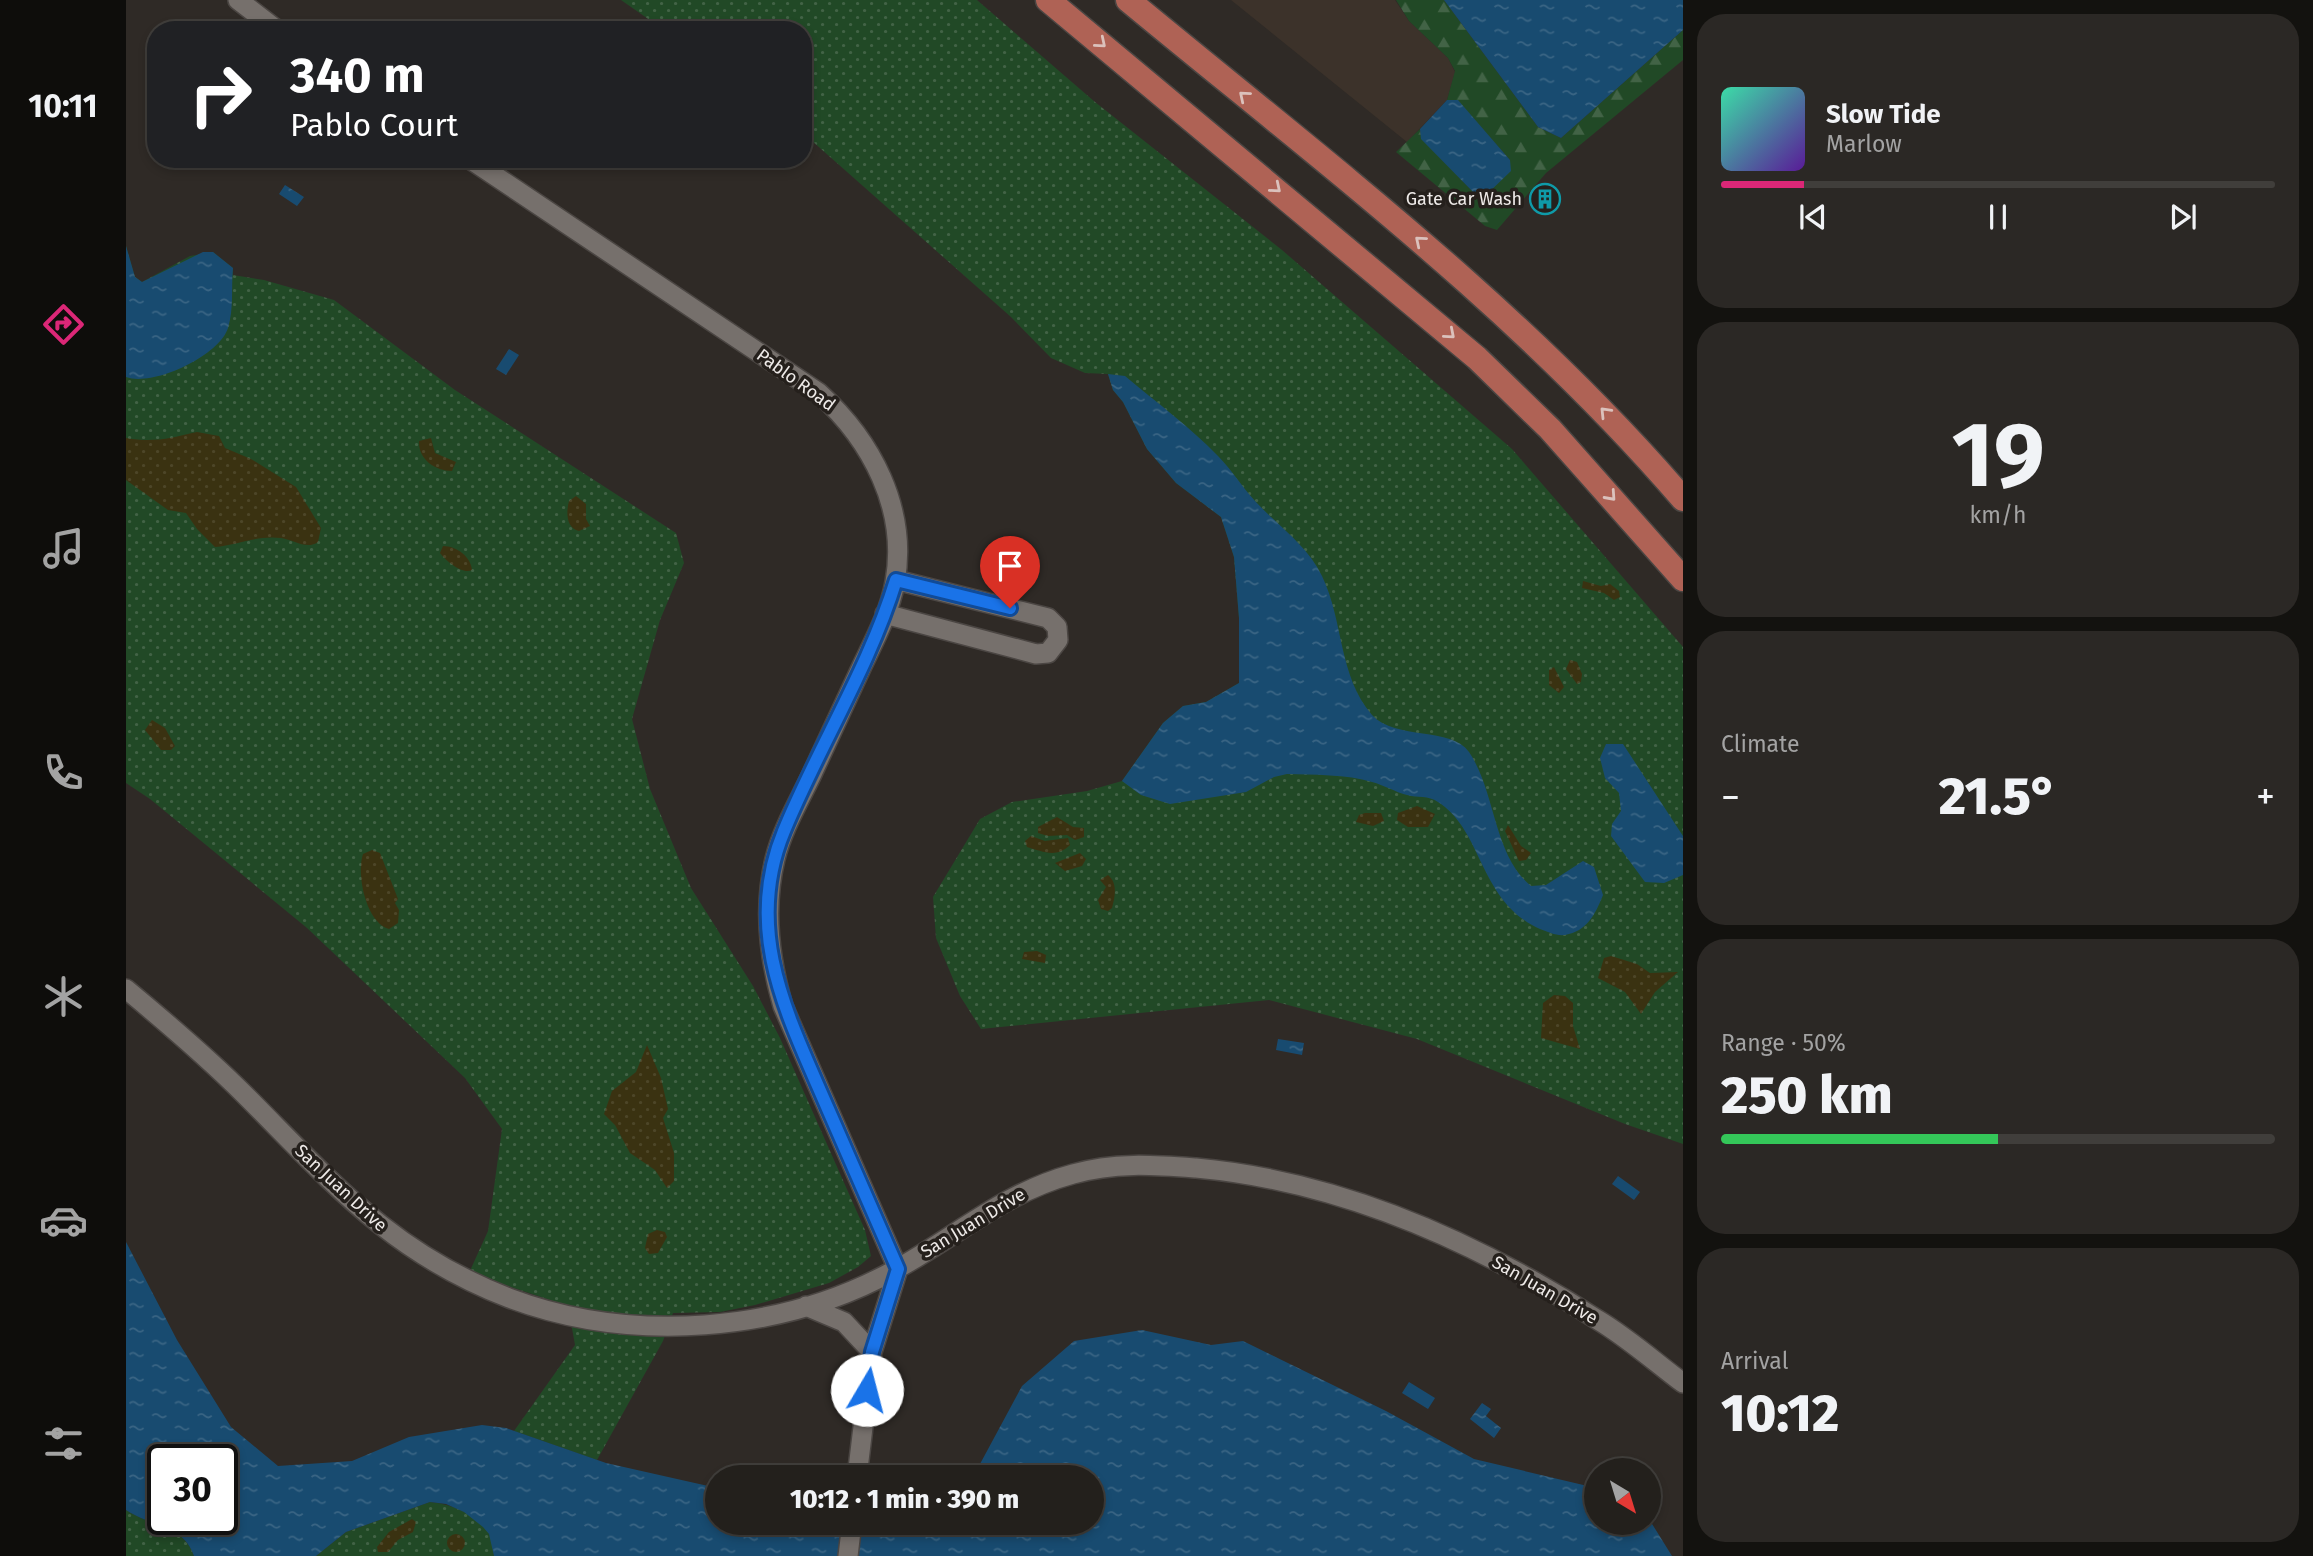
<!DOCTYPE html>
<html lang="en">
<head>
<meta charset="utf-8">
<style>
	body { margin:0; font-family:"Fira Sans",sans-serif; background:#2b2825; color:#f1f3f6; height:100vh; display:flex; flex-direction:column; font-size:26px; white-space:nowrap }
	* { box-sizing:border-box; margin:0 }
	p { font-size:23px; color:#a3a3a3 }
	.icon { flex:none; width:38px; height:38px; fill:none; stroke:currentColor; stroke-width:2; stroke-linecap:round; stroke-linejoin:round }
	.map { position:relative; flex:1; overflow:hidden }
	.details { display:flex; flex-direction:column; gap:14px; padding:14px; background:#13120f; width:630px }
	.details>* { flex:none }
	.guide { position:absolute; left:21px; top:21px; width:665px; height:147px; border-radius:28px; box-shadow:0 4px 10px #0003,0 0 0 2px #403e3b; background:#202124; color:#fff; overflow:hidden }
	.needle { width:46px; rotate:142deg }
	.buttons { position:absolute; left:1458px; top:1458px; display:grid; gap:14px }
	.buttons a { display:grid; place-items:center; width:77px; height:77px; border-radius:50%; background:#23201c; box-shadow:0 4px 10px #0003,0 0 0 2px #403e3b; font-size:35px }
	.speed { position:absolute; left:21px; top:1444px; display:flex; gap:14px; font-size:35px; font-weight:700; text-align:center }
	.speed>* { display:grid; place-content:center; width:91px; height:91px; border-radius:50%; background:#23201c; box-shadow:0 4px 10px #0003,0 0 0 2px #403e3b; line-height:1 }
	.speed .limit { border:4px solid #111; border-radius:10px; background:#fff; color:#111 }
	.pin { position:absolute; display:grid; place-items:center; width:60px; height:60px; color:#fff; margin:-72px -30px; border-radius:50% 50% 50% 0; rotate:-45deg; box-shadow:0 0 7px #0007 }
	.pin .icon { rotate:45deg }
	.me { position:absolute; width:77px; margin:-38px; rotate:8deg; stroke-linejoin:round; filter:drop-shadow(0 0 5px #0008) }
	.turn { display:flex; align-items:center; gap:24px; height:147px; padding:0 28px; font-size:32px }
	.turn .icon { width:91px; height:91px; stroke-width:2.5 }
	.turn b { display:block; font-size:49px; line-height:60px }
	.big { font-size:52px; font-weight:800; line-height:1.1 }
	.details .card { flex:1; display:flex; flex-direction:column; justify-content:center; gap:10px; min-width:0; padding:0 24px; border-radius:28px; background:#2b2825 }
	.details .dial { align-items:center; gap:0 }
	.dial b { font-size:91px; line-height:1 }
	.song { display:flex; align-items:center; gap:21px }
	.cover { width:84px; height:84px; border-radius:10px; background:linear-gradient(135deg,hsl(160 70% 55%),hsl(270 70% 35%)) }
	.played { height:7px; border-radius:4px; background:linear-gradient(90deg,#db2777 15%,#403e3b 15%) }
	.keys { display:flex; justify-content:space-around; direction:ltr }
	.heat { display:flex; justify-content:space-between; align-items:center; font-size:38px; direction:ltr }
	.charge { height:10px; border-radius:5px; background:linear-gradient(90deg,#34c759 50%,#403e3b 0) }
	.trip { position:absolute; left:579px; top:1465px; width:399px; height:70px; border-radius:35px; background:#23201c; box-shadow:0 4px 10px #0003,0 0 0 2px #403e3b; font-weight:800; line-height:70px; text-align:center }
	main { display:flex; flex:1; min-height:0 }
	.menu { display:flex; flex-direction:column; width:126px; justify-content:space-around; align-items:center; background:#0e0d0b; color:#a3a3a3 }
	.menu .icon { width:49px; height:49px }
	.menu .selected { color:#db2777 }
	.menu b { font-size:32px; color:#f1f3f6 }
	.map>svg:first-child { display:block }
	.built { fill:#3c322a }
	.green { fill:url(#green-dots) }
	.forest { fill:url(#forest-firs) }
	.sand { fill:url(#sand-dots) }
	.water { fill:url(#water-ripples); fill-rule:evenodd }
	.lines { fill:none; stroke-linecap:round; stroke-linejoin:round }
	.minor-casing { stroke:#4b4643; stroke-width:22 }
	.major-casing { stroke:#4b4643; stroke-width:27 }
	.minor { stroke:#76706c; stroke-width:19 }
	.major { stroke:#af6255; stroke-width:24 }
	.oneway { stroke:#dbc1bc }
	.route-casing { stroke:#114b97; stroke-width:18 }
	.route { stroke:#1a73e8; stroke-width:12 }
	.labels { text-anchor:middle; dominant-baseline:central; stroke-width:7; stroke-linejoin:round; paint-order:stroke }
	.poi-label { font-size:18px; fill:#eeeae8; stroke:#25201c; text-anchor:end }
	.street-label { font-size:18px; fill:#eeeae8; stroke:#25201c }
</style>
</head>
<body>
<main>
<nav class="menu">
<b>10:11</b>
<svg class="icon selected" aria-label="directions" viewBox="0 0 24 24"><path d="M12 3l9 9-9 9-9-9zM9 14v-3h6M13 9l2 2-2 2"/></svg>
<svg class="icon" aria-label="music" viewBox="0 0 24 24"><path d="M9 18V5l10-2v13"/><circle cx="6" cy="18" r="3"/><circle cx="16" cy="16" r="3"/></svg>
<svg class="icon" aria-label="phone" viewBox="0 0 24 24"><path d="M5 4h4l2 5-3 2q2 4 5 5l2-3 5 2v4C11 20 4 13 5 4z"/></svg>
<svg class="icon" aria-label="climate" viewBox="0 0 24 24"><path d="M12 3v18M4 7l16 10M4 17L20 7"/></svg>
<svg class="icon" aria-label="car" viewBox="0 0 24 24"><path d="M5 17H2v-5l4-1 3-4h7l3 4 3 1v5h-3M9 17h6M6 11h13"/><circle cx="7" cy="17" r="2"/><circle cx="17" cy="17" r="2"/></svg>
<svg class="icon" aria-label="filters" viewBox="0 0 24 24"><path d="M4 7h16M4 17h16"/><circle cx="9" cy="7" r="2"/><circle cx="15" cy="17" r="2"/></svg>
</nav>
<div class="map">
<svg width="1557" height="1556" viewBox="0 0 1557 1556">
	<defs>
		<pattern id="green-dots" width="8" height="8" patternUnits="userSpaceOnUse" patternTransform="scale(1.75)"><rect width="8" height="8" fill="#214926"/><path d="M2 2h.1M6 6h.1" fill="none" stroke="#426346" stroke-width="1.8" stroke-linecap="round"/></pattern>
		<pattern id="forest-firs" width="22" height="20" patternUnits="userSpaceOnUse" patternTransform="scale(1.75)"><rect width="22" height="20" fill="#214926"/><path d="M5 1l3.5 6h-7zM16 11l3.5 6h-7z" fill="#426346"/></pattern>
		<pattern id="sand-dots" width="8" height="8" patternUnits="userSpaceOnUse" patternTransform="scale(1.75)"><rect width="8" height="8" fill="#3a3211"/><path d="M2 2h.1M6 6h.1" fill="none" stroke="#4d4628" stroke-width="1.8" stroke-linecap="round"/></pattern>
		<pattern id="water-ripples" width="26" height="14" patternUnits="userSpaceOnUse" patternTransform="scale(1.75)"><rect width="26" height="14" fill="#184b70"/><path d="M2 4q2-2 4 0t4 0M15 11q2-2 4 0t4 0" fill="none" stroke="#3a6584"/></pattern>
	</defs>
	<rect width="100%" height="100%" fill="#2f2a26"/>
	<path class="built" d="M1105 0H1269L1283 21 1322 58 1329 72 1321 100 1281 142Z"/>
	<path class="green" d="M495 0H851L969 102 1156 250 1386 449 1557 647V1144L1499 1124 1291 1039 1143 1000 855 1029 834 996 810 938 807 897 854 819 886 802 961 791 996 781 1037 723 1057 706 1080 702 1113 683V618L1108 557 1095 517 1050 483 1021 449 997 402 987 390 982 374 959 373 925 358 885 317 677 133V30H538Z
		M0 246 9 277 16 282 64 256 87 252 107 268V275L138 280 208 300 329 390 550 533 558 563 534 620 506 719 524 789 565 888 627 986 654 1038 739 1230 745 1256 732 1267 703 1283 629 1305 594 1312 547 1313 537 1341 471 1460 388 1431 449 1345 442 1306 343 1273 362 1231 376 1129 339 1078 181 928 24 799 0 783Z
		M304 1502C324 1504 353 1514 363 1534 366 1540 367 1549 368 1556H190L220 1532Z
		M0 1510C25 1527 57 1524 68 1556H0Z"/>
	<path class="forest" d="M1270 0H1318L1412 127 1435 138 1557 30V60L1420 173 1371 230 1359 226 1270 152 1294 129 1296 139 1347 192 1384 160 1332 101 1321 100 1329 71 1322 58 1283 21Z"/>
	<path class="sand" d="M71 432 93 436 99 448 125 459 170 487 195 528 192 542C181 550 168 540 155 538 131 535 112 545 89 547L71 529 60 513 42 510 0 480V438C28 443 44 438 71 432Z
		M305 438 309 453 330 462 326 471C309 471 292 459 293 441Z
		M450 496 460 504V519L464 526 453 531C440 528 440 512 443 501Z
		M317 546C331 546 345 557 346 570 337 575 320 561 314 553Z
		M1457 581 1475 586 1484 584 1493 591 1494 597 1488 600 1478 593 1456 588Z
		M1444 660 1451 662 1456 674 1455 682 1451 684 1440 669Z
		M1428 667 1438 687 1433 693 1423 685V670Z
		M26 720 39 728 49 746 45 750H35L19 730Z
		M1291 806 1309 814 1302 827H1282L1271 820 1272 813Z
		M1239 813H1255L1258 821 1247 826 1230 822 1233 815Z
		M931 817 947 827 958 828V837L949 840 941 835 922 836 912 833V827Z
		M1382 825 1395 846 1405 853 1400 860 1393 861 1379 831Z
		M905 836 919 841 942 838 944 845C930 859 916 851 901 847L899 841Z
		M246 850 254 853 272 899 269 903 273 910 272 923 263 929C240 923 230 874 237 854Z
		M954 853 960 859 956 866 939 871 929 863Z
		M982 875C992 883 989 897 986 908L982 911 975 909 972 900 980 887 974 880Z
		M911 951 920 955 919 963 896 959 898 952Z
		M1485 956 1511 964 1524 973 1552 972 1529 992 1515 1014 1499 992 1472 978 1478 958Z
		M1428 995 1439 996 1447 1003V1026L1454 1049 1415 1038 1417 1003Z
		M521 1045 535 1078 542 1109 537 1118 548 1153V1181L541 1188 529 1170 504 1153 489 1125 478 1114 486 1091 510 1072Z
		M531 1230 539 1232 541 1237 532 1253 523 1254 519 1248 522 1234Z
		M286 1519 290 1522 287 1532 272 1540 262 1552H252L251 1547 263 1532Z
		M321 1543a9 9 0 1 1 18 0a9 9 0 1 1-18 0Z"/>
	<path class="water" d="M1318 0H1557V30L1435 138 1412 127Z
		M1321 100H1332L1384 160 1385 171 1359 196 1347 192 1295 139 1294 129Z
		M159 185 178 197 171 206 153 194Z
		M0 246 9 277 16 282 77 252H87L107 268C105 289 108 308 102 328 93 356 27 387 0 377Z
		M383 349 393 355 380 375 370 369Z
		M982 374 999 376C1030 402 1064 427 1092 456 1106 470 1116 487 1129 501 1152 526 1181 545 1196 576 1218 622 1212 675 1246 715 1270 741 1325 726 1343 752 1370 792 1367 855 1405 886L1420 885 1457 861 1468 867 1477 895C1469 915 1461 931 1439 935 1430 936 1422 932 1414 929 1353 902 1357 830 1312 802 1302 795 1292 798 1281 795 1269 792 1258 785 1246 782 1221 774 1187 775 1161 774L1148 777 1120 792 1044 804 1015 795 996 781 1037 723 1057 706 1080 702 1113 683V618L1108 557 1095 517 1050 483 1021 449 997 402 987 390Z
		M1480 744H1497L1557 836V875L1538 883 1519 882 1485 836 1486 824 1495 811 1493 793 1479 778 1474 758Z
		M1152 1039 1178 1043 1176 1055 1150 1050Z
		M1492 1176 1514 1192 1508 1200 1486 1184Z
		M0 1242 51 1340 105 1427 152 1466 226 1461 283 1437 356 1425 380 1428 480 1463 591 1488 592 1522H966V1477H847L896 1386 948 1341 1016 1330 1085 1345 1117 1341 1260 1411 1348 1459 1470 1488V1522H1522L1523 1519 1546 1556H368L363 1534 357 1527 338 1512 320 1504 304 1502 220 1532 190 1556H68C57 1524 25 1527 0 1510ZM37 1460H96V1519H37Z
		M1283 1382 1309 1398 1302 1409 1276 1393Z
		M1356 1403 1365 1409 1360 1416 1375 1428 1368 1438 1344 1419Z"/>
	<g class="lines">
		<g class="minor-casing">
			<path id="minor" d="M112 0 151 30
				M344 159 693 393C745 440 782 508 769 582 764 611 749 639 736 666 719 703 702 740 685 776 672 803 656 830 649 859 637 909 643 958 657 1006L772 1269 746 1352 731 1477
				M759 614 910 654 922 653 932 640 931 627 922 618 770 580
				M0 989C41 1023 82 1058 119 1095 206 1182 264 1252 383 1298 505 1344 655 1333 769 1270 831 1236 877 1193 947 1174 988 1162 1028 1165 1070 1168 1214 1181 1351 1242 1472 1320 1502 1338 1529 1362 1557 1383
				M680 1306 718 1322 746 1352
				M722 1556 726 1522"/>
		</g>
		<g class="major-casing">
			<path id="major" d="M922 0 1351 358 1424 429 1557 579
				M1002 0C1194 159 1394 309 1557 499"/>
		</g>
		<use href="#minor" class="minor"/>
		<use href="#major" class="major"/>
	</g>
	<defs><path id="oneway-chevron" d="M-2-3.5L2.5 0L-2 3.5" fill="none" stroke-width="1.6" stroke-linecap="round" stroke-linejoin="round" transform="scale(1.75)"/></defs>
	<g class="oneway">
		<use href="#oneway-chevron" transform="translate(975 43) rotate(40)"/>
		<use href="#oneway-chevron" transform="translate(1118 96) rotate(-140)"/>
		<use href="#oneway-chevron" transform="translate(1150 188) rotate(40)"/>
		<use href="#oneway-chevron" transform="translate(1294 241) rotate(-140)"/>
		<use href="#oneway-chevron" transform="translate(1324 334) rotate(41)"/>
		<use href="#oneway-chevron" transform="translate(1479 412) rotate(-134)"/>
		<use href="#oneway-chevron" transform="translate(1485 496) rotate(48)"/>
	</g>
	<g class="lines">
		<g class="route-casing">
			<path id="route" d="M741 1390 746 1352 772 1269C749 1216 725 1162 702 1109 663 1018 616 932 658 831 693 746 743 668 770 580L884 608"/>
		</g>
		<use href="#route" class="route"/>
	</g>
	<defs>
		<g id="building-ring" transform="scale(1.575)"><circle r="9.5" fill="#25201c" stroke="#0f9aa8" stroke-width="1.5"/><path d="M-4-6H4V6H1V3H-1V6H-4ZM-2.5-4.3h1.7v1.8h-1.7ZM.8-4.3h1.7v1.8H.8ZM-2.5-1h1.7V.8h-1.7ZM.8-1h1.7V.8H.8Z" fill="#0f9aa8"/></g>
	</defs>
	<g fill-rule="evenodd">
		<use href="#building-ring" x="1419" y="199"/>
	</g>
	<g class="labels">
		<g class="poi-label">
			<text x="1396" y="199">Gate Car Wash</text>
		</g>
		<g class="street-label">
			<text transform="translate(670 380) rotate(36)">Pablo Road</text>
			<text transform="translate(215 1188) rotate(43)">San Juan Drive</text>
			<text transform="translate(847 1223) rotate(-31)">San Juan Drive</text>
			<text transform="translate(1419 1290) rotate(30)">San Juan Drive</text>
		</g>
	</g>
</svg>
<div class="buttons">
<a><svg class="needle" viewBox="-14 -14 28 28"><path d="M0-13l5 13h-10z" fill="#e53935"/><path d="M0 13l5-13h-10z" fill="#a3a3a3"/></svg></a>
</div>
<div class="speed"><div class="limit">30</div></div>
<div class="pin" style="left:884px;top:608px;background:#d93025"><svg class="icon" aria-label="arrive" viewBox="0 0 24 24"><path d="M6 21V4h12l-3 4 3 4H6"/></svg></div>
<svg class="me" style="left:741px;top:1390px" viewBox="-20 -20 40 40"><circle r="19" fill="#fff"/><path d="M0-13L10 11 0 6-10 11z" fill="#1a73e8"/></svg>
<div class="trip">10:12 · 1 min · 390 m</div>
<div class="guide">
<div class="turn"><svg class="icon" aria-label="right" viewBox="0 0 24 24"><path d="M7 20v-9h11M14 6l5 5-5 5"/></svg><div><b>340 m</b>Pablo Court</div></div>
</div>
</div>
<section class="details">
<div class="card">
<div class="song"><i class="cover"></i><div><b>Slow Tide</b><p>Marlow</p></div></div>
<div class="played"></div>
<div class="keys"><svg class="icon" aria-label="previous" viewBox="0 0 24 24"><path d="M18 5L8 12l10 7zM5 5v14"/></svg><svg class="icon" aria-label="pause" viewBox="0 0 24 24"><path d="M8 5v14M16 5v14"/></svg><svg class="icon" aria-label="next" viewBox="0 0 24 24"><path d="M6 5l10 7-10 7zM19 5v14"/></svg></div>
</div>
<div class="card dial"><b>19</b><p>km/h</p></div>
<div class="card"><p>Climate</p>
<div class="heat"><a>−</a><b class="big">21.5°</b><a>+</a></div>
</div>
<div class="card"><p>Range · 50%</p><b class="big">250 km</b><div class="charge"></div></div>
<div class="card"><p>Arrival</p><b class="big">10:12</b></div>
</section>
</main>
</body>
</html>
